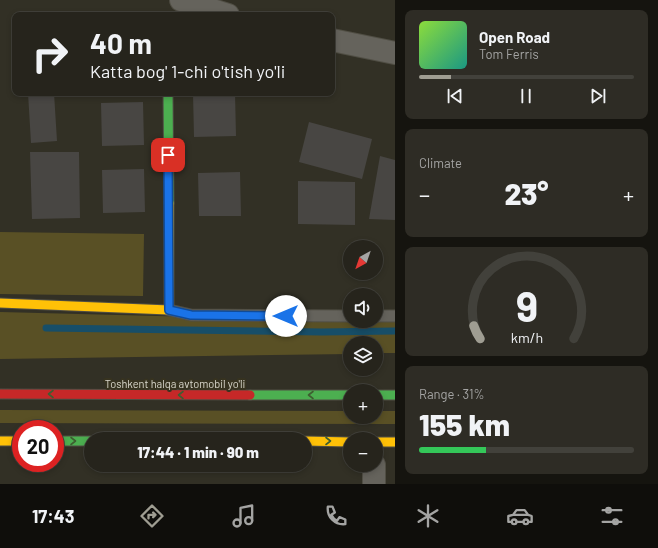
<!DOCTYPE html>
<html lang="en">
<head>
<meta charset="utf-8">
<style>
	body { margin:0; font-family:Barlow,sans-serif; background:#2e2c25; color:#f1f3f6; height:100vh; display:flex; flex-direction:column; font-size:15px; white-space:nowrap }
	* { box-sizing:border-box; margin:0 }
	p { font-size:13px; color:#a4a4a3 }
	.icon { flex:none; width:22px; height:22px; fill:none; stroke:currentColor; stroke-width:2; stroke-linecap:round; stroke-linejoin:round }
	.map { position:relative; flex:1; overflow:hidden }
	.details { display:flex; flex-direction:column; gap:10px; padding:10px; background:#15140f; width:263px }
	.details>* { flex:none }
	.banner { position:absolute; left:12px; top:12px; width:323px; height:84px; border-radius:8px; box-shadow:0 2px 6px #0003,0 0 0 1px #42413b; background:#26241c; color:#f1f3f6; overflow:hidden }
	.needle { width:26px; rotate:220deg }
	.fabs { position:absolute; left:343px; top:240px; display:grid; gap:8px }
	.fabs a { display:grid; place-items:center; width:40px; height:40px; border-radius:50%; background:#26241c; box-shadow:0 2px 6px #0003,0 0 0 1px #42413b; font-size:20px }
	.speed { position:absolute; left:12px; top:420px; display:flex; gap:8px; font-size:20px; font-weight:700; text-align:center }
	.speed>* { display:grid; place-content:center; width:52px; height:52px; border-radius:50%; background:#26241c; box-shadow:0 2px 6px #0003,0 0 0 1px #42413b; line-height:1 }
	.speed .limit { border:6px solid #d22; background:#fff; color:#111 }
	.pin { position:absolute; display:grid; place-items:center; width:34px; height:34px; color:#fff; margin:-17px; border-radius:8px; box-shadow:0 2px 6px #0006 }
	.me { position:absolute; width:44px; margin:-22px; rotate:270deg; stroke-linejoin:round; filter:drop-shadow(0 0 3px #0008) }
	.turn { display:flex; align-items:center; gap:14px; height:84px; padding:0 12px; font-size:18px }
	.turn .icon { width:52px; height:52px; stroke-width:2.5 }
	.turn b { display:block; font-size:28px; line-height:34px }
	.big { font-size:30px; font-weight:800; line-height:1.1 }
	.details .widget { flex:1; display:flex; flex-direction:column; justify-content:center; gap:6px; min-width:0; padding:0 14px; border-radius:8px; background:#2e2c25 }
	.details .dial { align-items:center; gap:0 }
	.dial svg { height:104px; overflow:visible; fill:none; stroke:#42413b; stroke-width:7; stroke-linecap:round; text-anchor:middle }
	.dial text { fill:#f1f3f6; stroke:none }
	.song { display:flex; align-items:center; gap:12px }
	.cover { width:48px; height:48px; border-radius:6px; background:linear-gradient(135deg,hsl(90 70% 55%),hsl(170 70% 35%)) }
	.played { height:4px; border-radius:2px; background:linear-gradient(90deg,#9f9d92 15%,#42413b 15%) }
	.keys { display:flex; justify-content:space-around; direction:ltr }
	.heat { display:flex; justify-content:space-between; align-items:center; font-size:22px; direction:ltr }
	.charge { height:6px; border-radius:3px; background:linear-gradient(90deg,#34c759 31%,#42413b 0) }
	.trip { position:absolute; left:84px; top:432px; width:228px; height:40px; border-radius:20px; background:#26241c; box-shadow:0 2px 6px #0003,0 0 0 1px #42413b; font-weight:800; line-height:40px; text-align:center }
	.dock { display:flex; height:64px; justify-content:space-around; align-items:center; background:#0f0e0b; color:#a4a4a3 }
	.dock .icon { width:28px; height:28px }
	.dock .on { color:#9f9d92 }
	.dock b { font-size:18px; color:#f1f3f6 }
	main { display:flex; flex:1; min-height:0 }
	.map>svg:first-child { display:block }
	.green { fill:#595025 }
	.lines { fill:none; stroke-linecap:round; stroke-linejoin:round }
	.stream { stroke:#174e68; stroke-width:7 }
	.building { fill:#484643 }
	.lane-casing { stroke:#504e44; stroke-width:13 }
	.street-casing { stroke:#504e44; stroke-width:24 }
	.fast-casing { stroke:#504e44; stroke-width:11 }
	.slow-casing { stroke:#504e44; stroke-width:11 }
	.jam-casing { stroke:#504e44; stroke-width:11 }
	.lane { stroke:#65635c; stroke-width:11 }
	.street { stroke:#65635c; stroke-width:22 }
	.fast { stroke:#4caf50; stroke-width:9 }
	.slow { stroke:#ffc107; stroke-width:9 }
	.jam { stroke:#c62828; stroke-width:9 }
	.oneway { stroke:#3e5e31 }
	.route-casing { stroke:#114b97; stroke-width:10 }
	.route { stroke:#1a73e8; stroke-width:7 }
	.labels { text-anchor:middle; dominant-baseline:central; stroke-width:4; stroke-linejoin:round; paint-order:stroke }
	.street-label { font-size:11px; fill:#dad8cc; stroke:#373320 }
</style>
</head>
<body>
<main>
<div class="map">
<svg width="395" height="484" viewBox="0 0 395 484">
	<rect width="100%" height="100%" fill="#323025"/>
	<path class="green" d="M0 232 144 234 143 296 0 294Z
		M0 312 350 321H376L395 320V353H376V343H350V354L0 359Z
		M0 410 350 411V417H376V411H395V424L0 423Z"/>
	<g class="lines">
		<path class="stream" d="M46 328 322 332 395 331"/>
	</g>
	<path class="building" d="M28 93H54L57 141 31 143Z
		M193 93H235L236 136 194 137Z
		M143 102 144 145 102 146 101 103Z
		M309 122 372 139 362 179 299 162Z
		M30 152H79L80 218 32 219Z
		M380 156 395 160V220L369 219Z
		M144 169 145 212 103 213 102 170Z
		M240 172 241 216H199L198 173Z
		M298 181 355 182V225L298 224Z"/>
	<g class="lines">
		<g class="lane-casing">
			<path id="lane" d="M169 310 191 315 350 316
				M376 316H395"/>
		</g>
		<g class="street-casing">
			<path id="street" d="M181 0 228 15
				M332 40 395 53
				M374 465V484"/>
		</g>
		<g class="fast-casing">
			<path id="fast" d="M168 93 169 203
				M250 395H350
				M376 395H395
				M55 441H91"/>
		</g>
		<g class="slow-casing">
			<path id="slow" d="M0 303 169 310V203
				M0 441H21
				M305 441 350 442
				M376 442H395"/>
		</g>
		<g class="jam-casing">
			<path id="jam" d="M0 394 250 395"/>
		</g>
		<use href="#lane" class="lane"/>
		<use href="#street" class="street"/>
		<use href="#fast" class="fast"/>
		<use href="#slow" class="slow"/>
		<use href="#jam" class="jam"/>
	</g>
	<defs><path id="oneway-chevron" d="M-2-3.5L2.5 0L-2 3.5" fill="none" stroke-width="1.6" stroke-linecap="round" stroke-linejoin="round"/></defs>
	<g class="oneway">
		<use href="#oneway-chevron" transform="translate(51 394) rotate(-180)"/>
		<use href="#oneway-chevron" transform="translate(181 395) rotate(-180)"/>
		<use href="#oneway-chevron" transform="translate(311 395) rotate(-180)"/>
		<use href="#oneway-chevron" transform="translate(73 441)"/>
		<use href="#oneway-chevron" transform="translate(328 441)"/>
	</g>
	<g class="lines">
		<g class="route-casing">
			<path id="route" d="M168 155 169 310 191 315 286 316"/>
		</g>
		<use href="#route" class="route"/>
	</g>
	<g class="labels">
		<g class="street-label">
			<text x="175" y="383">Toshkent halqa avtomobil yo'li</text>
		</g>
	</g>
</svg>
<div class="fabs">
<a><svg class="needle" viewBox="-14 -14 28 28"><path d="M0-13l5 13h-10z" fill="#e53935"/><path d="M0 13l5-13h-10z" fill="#a4a4a3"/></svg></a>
<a><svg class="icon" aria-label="sound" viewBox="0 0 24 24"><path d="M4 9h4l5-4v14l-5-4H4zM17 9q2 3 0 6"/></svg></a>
<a><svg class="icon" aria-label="layers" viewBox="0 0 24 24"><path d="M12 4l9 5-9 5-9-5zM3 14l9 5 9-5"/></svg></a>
<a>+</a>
<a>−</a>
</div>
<div class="speed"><div class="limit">20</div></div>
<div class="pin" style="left:168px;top:155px;background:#d93025"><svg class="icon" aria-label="arrive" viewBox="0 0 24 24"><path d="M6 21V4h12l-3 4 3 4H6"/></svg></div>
<svg class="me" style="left:286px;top:316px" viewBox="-20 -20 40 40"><circle r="19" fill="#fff"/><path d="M0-13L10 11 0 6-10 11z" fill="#1a73e8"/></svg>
<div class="trip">17:44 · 1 min · 90 m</div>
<div class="banner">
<div class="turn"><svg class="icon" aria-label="right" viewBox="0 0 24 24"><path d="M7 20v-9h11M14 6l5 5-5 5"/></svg><div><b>40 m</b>Katta bog' 1-chi o'tish yo'li</div></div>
</div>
</div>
<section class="details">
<div class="widget">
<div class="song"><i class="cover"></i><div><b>Open Road</b><p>Tom Ferris</p></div></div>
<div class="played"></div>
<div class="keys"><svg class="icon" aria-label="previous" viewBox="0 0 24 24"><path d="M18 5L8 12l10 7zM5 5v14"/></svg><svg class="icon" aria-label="pause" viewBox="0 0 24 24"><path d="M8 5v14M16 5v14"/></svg><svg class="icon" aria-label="next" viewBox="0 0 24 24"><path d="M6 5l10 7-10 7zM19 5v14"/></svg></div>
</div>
<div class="widget"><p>Climate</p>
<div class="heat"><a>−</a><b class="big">23°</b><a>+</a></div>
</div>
<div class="widget dial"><svg viewBox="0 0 100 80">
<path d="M14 69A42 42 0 1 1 86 69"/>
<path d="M14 69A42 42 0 0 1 9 59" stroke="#9f9d92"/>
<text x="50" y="56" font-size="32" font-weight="700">9</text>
<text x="50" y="72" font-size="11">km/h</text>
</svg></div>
<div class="widget"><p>Range · 31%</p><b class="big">155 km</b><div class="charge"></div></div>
</section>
</main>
<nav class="dock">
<b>17:43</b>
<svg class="icon on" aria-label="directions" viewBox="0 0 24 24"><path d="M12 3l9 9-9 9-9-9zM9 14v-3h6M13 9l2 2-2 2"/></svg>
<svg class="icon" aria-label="music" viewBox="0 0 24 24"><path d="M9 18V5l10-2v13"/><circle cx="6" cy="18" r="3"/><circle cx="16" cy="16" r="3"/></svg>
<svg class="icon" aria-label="phone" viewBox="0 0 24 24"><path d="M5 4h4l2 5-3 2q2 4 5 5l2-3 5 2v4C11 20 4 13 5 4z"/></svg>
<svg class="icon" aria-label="climate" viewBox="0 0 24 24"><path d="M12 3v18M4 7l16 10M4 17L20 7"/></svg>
<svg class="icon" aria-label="car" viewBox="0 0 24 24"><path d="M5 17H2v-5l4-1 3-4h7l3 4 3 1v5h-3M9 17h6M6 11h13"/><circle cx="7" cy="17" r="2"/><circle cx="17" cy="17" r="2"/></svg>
<svg class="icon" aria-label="filters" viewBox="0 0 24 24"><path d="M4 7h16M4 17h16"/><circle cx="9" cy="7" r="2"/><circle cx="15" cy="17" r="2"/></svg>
</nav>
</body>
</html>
